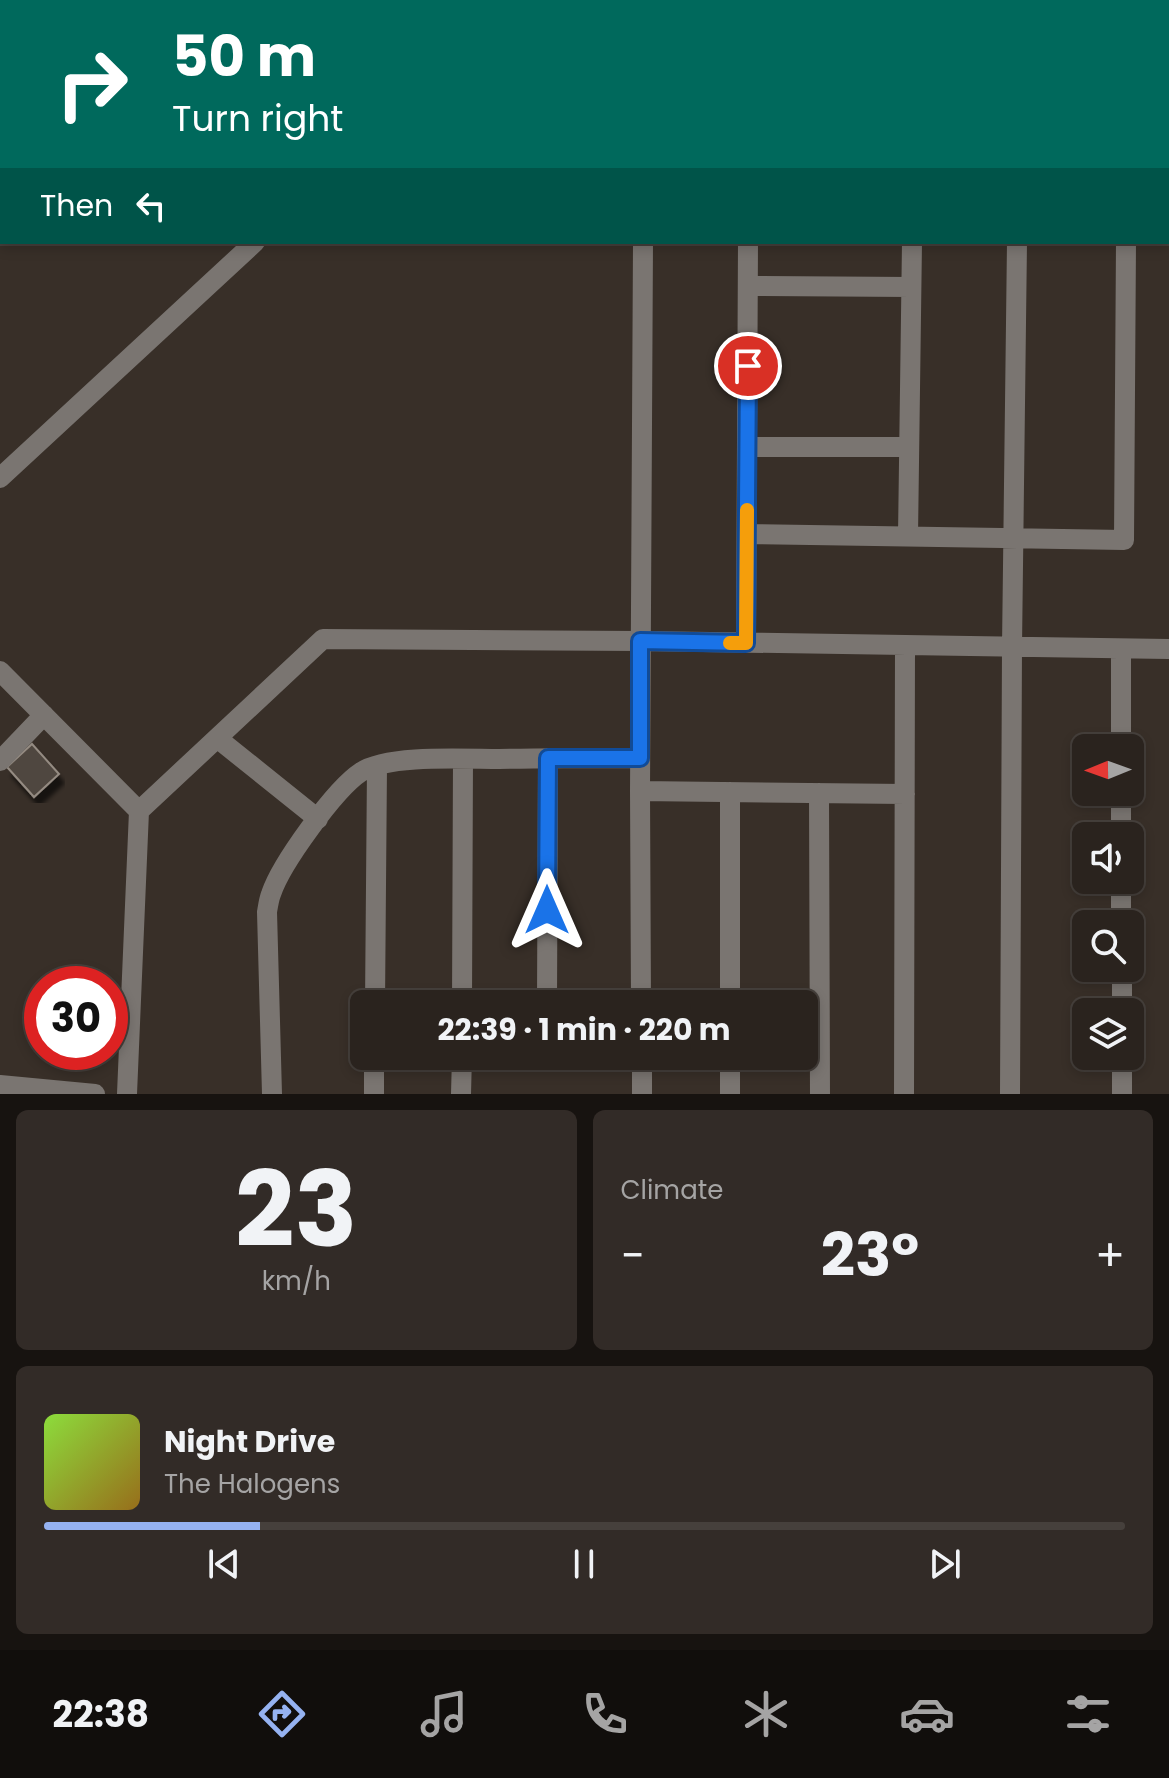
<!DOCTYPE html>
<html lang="en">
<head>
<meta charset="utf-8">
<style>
	body { margin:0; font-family:Poppins,sans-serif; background:#322b27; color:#f1f3f6; height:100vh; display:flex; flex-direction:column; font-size:30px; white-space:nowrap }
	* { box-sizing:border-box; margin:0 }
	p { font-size:26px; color:#a5a4a4 }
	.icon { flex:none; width:44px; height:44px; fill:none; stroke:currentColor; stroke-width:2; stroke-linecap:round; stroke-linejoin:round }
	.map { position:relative; height:1094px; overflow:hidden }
	.sheet { display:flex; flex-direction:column; gap:16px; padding:16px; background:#171310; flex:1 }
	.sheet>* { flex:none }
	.guide { position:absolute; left:0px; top:0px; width:1170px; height:244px; box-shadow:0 4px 12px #0003,0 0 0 2px #46403c; background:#00695c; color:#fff; overflow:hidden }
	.needle { width:52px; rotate:269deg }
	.controls { position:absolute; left:1072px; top:734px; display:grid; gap:16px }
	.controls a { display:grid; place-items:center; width:72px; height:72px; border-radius:12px; background:#2a231e; box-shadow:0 4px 12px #0003,0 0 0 2px #46403c; font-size:40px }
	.speed { position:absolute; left:24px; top:966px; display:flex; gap:16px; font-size:40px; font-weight:700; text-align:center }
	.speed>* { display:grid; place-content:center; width:104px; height:104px; border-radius:50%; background:#2a231e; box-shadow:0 4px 12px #0003,0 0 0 2px #46403c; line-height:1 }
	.speed .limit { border:12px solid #d22; background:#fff; color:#111 }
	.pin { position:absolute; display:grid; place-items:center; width:68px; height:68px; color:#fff; margin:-34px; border:4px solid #fff; border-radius:50%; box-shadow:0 2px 8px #0007 }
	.me { position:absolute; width:88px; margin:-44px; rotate:0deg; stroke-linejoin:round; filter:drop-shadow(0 0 6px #0008) }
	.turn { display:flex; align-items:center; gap:28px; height:168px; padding:0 40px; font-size:36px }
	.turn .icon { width:104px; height:104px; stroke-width:2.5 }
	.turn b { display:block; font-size:56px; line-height:68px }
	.then { display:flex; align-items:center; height:76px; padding:0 40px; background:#0003; gap:16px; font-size:30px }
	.big { font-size:60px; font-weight:700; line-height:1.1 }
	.sheet .tile { flex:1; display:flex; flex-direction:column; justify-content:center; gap:12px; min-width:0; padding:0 28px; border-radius:12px; background:#322b27 }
	.sheet .dial { align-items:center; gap:0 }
	.dial b { font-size:104px; line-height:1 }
	.song { display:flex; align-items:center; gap:24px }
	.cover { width:96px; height:96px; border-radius:12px; background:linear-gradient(135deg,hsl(90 70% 55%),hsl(40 70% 35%)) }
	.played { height:8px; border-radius:4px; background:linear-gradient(90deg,#95b2f1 20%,#46403c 20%) }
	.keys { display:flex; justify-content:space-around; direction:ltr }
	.heat { display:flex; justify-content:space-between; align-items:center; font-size:44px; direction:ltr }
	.sheet .tiles { flex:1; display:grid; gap:16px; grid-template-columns:1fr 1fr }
	.tile:last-child { grid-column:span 2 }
	.trip { position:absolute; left:350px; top:990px; width:468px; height:80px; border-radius:12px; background:#2a231e; box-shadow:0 4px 12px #0003,0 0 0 2px #46403c; font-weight:700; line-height:80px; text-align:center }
	.dock { display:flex; height:128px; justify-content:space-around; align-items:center; background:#110e0c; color:#a5a4a4 }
	.dock .icon { width:56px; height:56px }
	.dock .selected { color:#95b2f1 }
	.dock b { font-size:36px; color:#f1f3f6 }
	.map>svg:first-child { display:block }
	.building { fill:#50473f; stroke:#948b82; stroke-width:2; filter:url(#shadow) }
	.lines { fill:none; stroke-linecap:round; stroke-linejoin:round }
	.minor { stroke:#7a7571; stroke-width:20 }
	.route-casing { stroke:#114b97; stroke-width:20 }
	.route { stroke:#1a73e8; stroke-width:14 }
	.slow { stroke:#f59e0b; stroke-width:14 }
</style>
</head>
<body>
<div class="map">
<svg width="1169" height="1094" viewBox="0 0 1169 1094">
	<defs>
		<filter id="shadow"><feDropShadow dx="5" dy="9" stdDeviation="2" flood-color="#0009"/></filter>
	</defs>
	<rect width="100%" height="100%" fill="#382f28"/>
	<path class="building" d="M32 744 59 774 34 797 7 767Z"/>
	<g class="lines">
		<path class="minor" d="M244 0 246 2
			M7 2 9 0
			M644 2V0
			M915 2V0
			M1020 2V0
			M1168 89H1169
			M748 286 911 287
			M747 447H909
			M0 478 255 242
			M747 534 1124 540 1126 242
			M908 536 912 242
			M746 643 748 242
			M1121 649V748
			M0 671 139 811
			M217 738 318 819
			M0 761 44 715
			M640 791 905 794
			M1121 792V836
			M819 793 820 1094
			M1121 880V924
			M1122 968V1012
			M547 1001 548 758
			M375 1004 377 766
			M462 1004 463 759
			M641 1004 640 791 643 242
			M730 1004V792
			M642 1056V1094
			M1122 1056V1094
			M0 1085 95 1094
			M127 1094 139 811 323 639 640 641 1169 649
			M272 1094 267 912C268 906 269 899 271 894 281 864 335 789 361 772 388 754 466 759 499 759 546 758 593 758 640 758
			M374 1094V1056
			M461 1094 462 1056
			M730 1094V1056
			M904 1094 905 646
			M1010 1094 1012 647 1017 242"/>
	</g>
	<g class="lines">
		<g class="route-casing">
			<path id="route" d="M547 910 548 758H640V641L746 643 748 366"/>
		</g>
		<use href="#route" class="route"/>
		<path class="slow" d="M730 643H746L747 510"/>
	</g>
</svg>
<div class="controls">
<a><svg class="needle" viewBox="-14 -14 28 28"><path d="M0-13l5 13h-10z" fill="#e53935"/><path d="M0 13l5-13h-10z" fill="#a5a4a4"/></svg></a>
<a><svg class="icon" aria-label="sound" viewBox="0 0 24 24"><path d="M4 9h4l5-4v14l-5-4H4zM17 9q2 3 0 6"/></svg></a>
<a><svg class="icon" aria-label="search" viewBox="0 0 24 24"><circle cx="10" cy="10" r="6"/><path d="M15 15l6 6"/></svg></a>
<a><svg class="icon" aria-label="layers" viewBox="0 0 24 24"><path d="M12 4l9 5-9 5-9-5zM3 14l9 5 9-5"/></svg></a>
</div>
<div class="speed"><div class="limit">30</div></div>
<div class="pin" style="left:748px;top:366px;background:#d93025"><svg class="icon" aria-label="arrive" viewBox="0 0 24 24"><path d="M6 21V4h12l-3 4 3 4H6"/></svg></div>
<svg class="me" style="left:547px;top:910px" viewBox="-20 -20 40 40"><path d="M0-17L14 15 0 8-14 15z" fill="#1a73e8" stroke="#fff" stroke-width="4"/></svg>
<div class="trip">22:39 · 1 min · 220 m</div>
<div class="guide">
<div class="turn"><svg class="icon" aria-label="right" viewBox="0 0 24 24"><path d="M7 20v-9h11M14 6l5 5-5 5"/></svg><div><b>50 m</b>Turn right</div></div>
<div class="then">Then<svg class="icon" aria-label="left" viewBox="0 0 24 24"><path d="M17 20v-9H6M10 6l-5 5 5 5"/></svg></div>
</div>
</div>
<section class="sheet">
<div class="tiles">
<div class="tile dial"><b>23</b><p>km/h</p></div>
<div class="tile"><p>Climate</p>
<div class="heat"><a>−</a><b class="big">23°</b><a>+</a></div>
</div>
<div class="tile">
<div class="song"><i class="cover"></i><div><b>Night Drive</b><p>The Halogens</p></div></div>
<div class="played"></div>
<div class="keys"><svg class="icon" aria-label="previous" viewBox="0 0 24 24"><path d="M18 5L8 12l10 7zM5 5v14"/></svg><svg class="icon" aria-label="pause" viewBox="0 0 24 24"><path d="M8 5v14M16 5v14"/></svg><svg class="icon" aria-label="next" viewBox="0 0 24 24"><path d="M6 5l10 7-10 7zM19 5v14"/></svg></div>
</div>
</div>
</section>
<nav class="dock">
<b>22:38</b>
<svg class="icon selected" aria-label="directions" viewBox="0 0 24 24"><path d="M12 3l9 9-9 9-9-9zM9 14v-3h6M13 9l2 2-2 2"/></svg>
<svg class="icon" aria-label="music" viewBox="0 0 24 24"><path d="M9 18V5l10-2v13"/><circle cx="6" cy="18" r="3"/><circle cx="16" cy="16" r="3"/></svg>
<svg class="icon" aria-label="phone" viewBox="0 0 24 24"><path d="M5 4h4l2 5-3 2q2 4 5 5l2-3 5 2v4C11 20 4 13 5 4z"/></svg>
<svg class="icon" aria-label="climate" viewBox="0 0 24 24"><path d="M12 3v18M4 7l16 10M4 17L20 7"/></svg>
<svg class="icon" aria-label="car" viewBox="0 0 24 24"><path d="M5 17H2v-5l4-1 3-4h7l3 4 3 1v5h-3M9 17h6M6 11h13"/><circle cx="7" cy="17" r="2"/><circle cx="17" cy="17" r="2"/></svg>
<svg class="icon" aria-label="filters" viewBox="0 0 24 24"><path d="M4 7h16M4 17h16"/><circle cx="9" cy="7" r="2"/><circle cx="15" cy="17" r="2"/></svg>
</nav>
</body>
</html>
